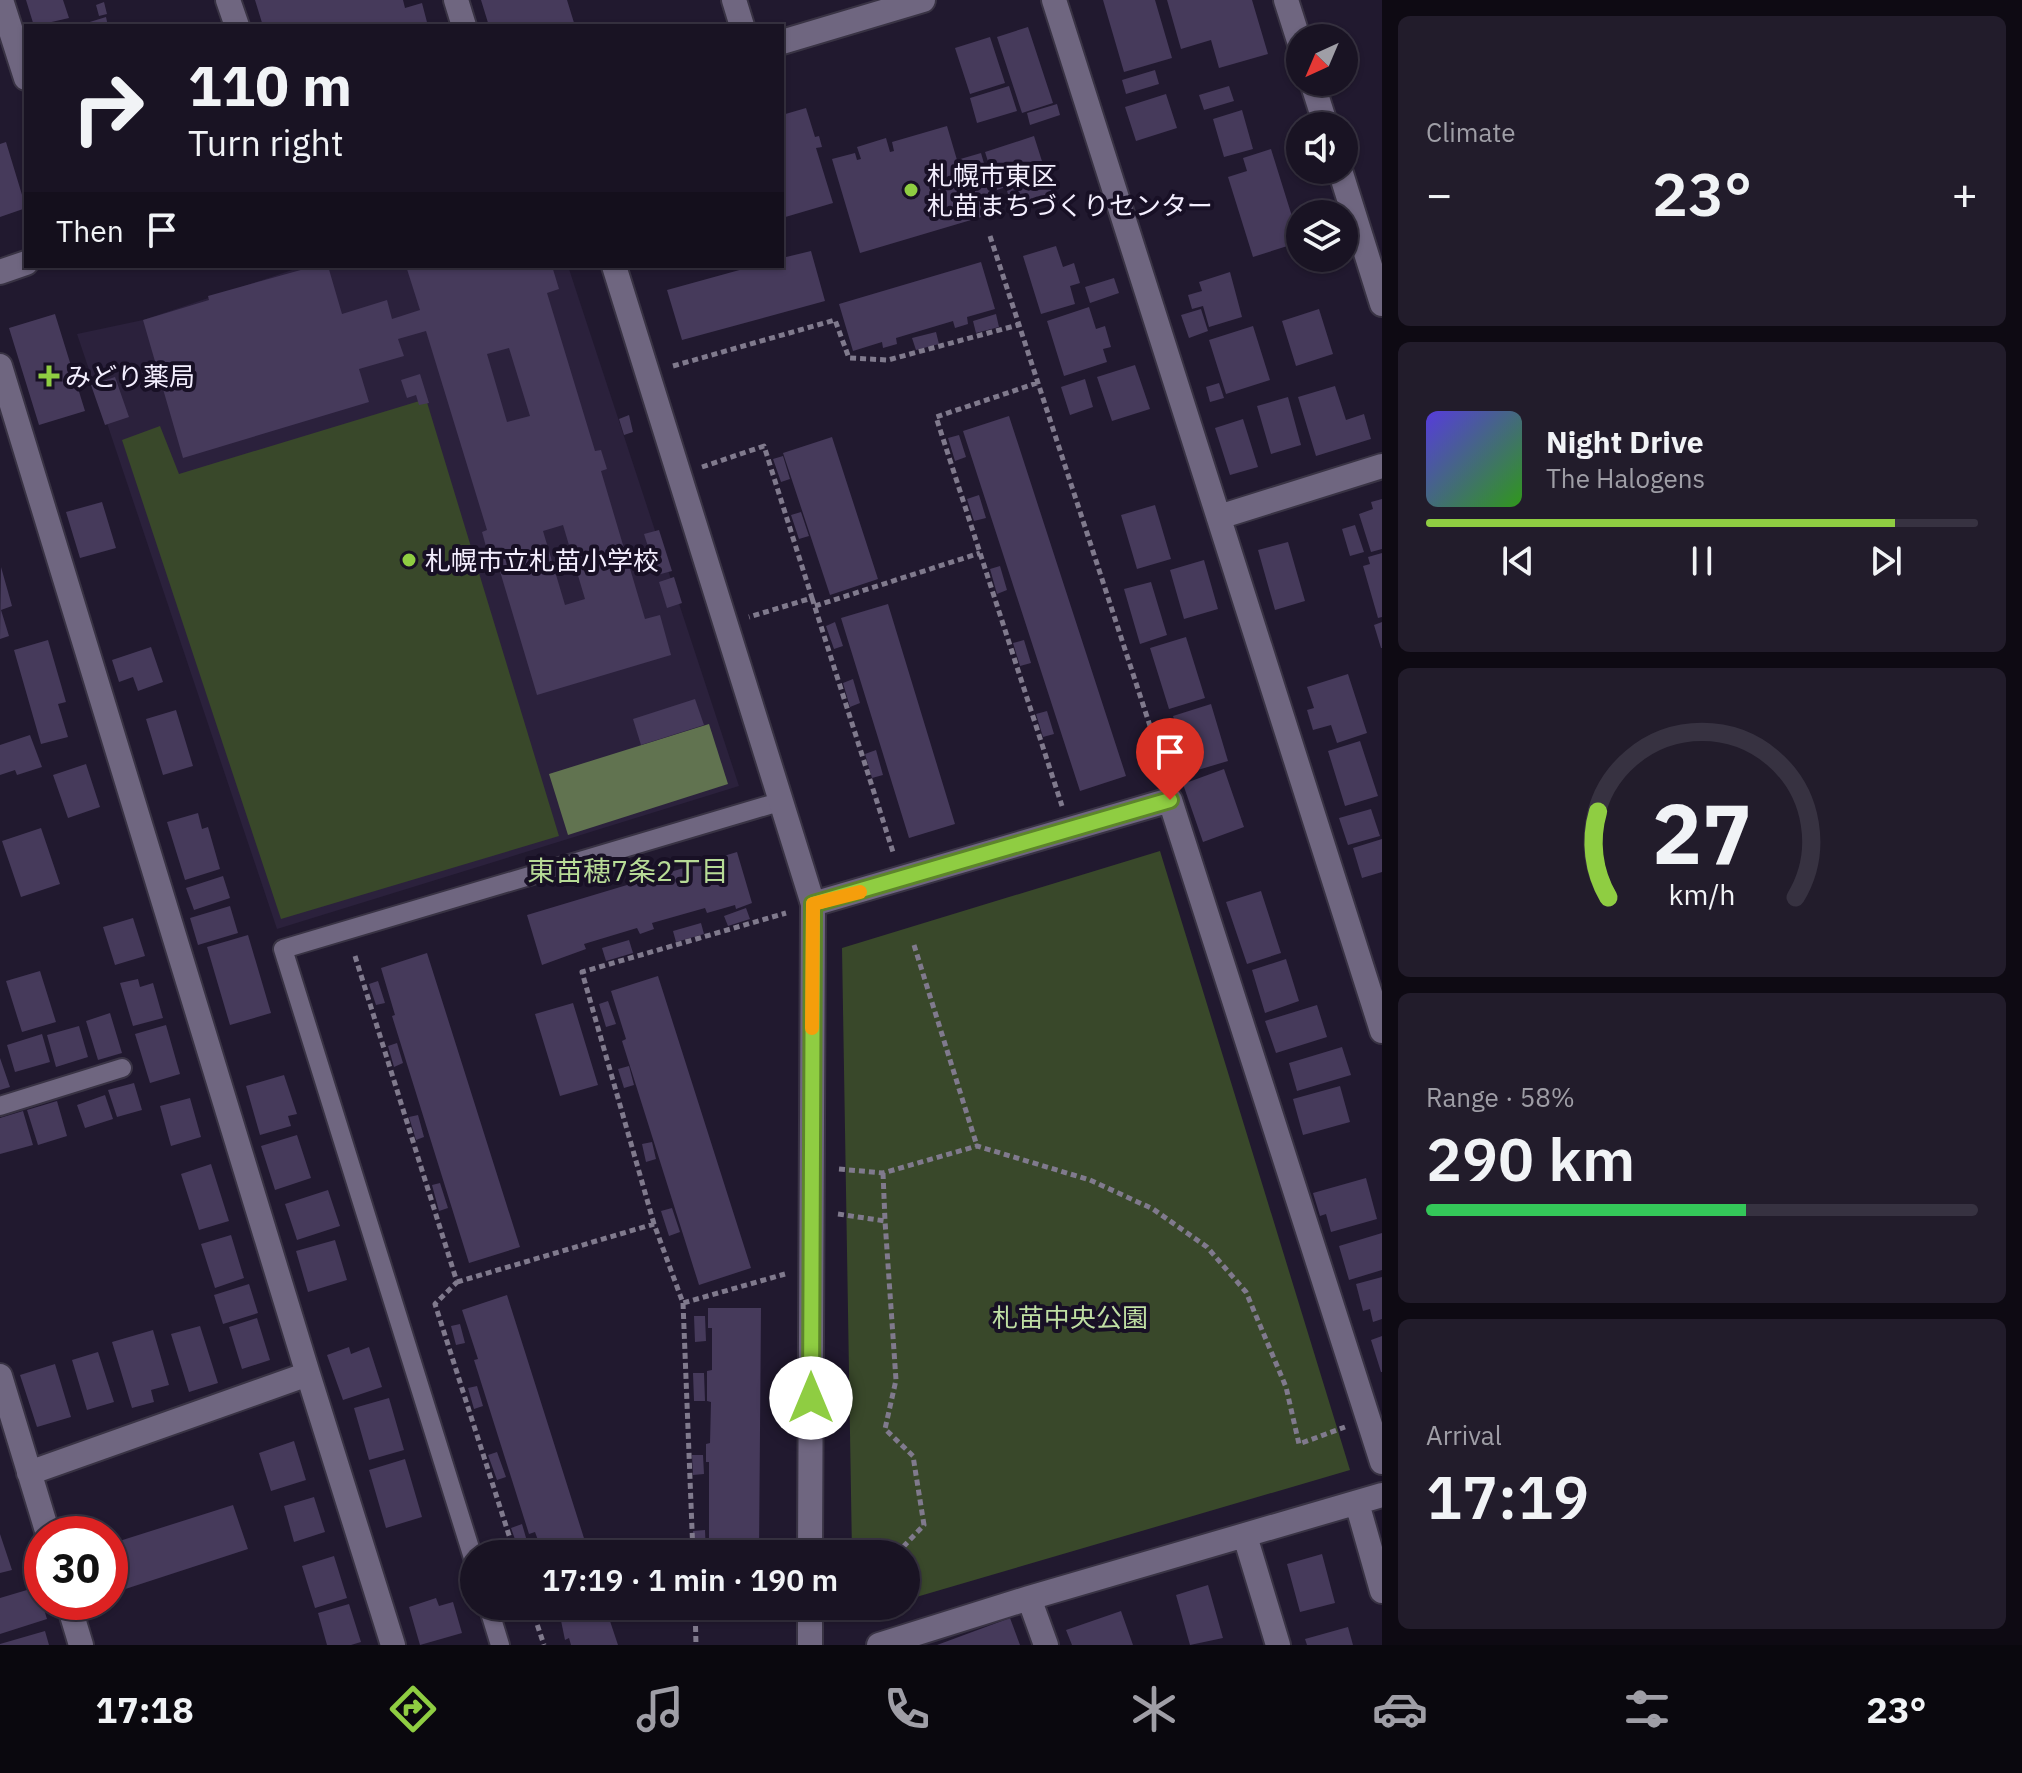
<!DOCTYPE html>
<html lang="en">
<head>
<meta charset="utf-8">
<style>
	body { margin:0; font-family:"IBM Plex Sans","Noto Sans JP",sans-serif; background:#221c2b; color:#f1f3f6; height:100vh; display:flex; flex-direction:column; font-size:30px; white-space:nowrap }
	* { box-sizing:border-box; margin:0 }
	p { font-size:26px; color:#9f9ea6 }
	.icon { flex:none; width:44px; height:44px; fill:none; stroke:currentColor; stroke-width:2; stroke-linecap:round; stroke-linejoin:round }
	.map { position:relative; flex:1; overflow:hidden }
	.drawer { display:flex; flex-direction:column; gap:16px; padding:16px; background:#0e0a13; width:640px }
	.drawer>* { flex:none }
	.banner { position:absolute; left:24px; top:24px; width:760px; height:244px; border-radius:0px; box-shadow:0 2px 6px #0004,0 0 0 2px #373241; background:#191323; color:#f1f3f6; overflow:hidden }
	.needle { width:52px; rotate:224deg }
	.buttons { position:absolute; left:1286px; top:24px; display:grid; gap:16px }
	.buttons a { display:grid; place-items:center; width:72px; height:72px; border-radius:50%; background:#191323; box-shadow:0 2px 6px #0004,0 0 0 2px #373241; font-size:40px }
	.speed { position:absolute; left:24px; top:1516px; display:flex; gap:16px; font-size:40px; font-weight:700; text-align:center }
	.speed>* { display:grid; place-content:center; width:104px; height:104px; border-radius:50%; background:#191323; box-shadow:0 2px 6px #0004,0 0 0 2px #373241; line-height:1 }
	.speed .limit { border:12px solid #d22; background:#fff; color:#111 }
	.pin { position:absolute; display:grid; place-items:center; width:68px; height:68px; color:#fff; margin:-82px -34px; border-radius:50% 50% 50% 0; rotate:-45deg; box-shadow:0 0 8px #0007 }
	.pin .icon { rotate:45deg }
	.me { position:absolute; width:88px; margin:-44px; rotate:0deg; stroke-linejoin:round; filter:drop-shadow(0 0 6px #0008) }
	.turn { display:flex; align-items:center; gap:28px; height:168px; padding:0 32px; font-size:36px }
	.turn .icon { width:104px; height:104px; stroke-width:2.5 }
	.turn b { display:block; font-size:56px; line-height:68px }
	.then { display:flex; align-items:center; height:76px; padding:0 32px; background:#0003; gap:16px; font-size:30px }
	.big { font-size:60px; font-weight:600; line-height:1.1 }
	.drawer .widget { flex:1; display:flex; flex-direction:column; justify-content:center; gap:12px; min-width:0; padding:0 28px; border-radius:12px; background:#221c2b }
	.drawer .dial { align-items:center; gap:0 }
	.dial svg { height:208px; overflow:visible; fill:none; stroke:#373241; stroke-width:7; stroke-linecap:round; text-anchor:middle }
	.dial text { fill:#f1f3f6; stroke:none }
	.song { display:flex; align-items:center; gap:24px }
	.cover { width:96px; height:96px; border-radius:12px; background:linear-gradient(135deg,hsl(250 70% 55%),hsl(110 70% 35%)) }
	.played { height:8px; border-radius:4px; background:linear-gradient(90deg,#8fcd42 85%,#373241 85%) }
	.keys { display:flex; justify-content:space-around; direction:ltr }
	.heat { display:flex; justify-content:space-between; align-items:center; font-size:44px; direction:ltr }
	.charge { height:12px; border-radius:6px; background:linear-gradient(90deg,#34c759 58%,#373241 0) }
	.trip { position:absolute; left:460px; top:1540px; width:460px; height:80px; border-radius:40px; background:#191323; box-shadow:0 2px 6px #0004,0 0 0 2px #373241; font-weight:600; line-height:80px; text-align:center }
	.dock { display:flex; height:128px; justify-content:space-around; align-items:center; background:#0a080e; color:#9f9ea6 }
	.dock .icon { width:56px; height:56px }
	.dock .on { color:#8fcd42 }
	.dock b { font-size:36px; color:#f1f3f6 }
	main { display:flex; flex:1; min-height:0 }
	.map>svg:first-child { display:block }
	.built { fill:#2b213c }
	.green { fill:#39482a }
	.water { fill:#617350 }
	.building { fill:#463a5b; fill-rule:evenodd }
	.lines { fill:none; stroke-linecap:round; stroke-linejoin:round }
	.lane-casing { stroke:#393344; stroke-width:22 }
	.street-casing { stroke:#393344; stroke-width:28 }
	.secondary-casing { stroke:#393344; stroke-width:28 }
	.path { stroke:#807a8d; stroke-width:5; stroke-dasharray:6 4; stroke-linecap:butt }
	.lane { stroke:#6f6680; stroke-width:18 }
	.street { stroke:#6f6680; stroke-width:24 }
	.secondary { stroke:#6f6680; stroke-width:24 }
	.route-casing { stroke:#5d852b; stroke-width:20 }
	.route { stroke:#8fcd42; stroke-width:14 }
	.slow { stroke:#f59e0b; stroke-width:14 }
	.poi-dot { fill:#8fcd42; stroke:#181025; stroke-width:3 }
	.labels { text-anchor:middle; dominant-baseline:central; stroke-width:8; stroke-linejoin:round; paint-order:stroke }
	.poi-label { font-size:26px; fill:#f3eefe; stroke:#181025; text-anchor:start }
	.park-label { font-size:26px; fill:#bfdfa3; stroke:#181025 }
	.neighbourhood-label { font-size:28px; fill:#b7db96; stroke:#181025 }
</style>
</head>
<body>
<main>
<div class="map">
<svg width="1382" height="1645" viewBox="0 0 1382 1645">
	<rect width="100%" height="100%" fill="#21192f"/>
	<path class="built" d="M304 266H568L739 786 277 929 77 334 143 320Z"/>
	<path class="green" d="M426 399 559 836 281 919 122 440 160 426 179 474Z
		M1160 851 1350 1470 906 1600V1554H852L842 948Z"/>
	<path class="water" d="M709 724 728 784 568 835 549 774Z"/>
	<path class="building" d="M26 0H63L69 18 34 26Z
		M255 0H403L405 8 422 3 428 26H263Z
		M481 0H567L575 26H489Z
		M1103 0H1155L1172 58 1124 72Z
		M1167 0H1252L1268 54 1219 68 1211 40 1181 49Z
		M104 2 107 14 99 16 96 5Z
		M106 17 108 26H80V25Z
		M1028 27 1053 103 1022 113 997 37Z
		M990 37 1005 83 970 94 955 48Z
		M1155 70 1159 84 1126 94 1122 80Z
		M1009 86 1017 111 977 123 970 98Z
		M1229 86 1234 101 1204 110 1199 95Z
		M1166 94 1177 128 1136 141 1125 107Z
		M1057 104 1060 115 1030 125 1027 113Z
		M806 108 815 137 819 136 822 147 816 148 833 203 782 218V115Z
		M1242 110 1253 149 1224 157 1213 119Z
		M947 126 957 160 981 153 998 212 860 253 832 159 855 153 857 160 861 159 857 147 886 138 890 152 894 151 892 142Z
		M1034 136 1053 196 1012 209 1006 187 997 190 985 152Z
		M6 142 26 208 0 217V144Z
		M1271 149 1300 242 1253 257 1228 177 1247 171 1243 158Z
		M1056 246 1063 267 1074 263 1080 283 1070 286 1075 304 1041 314 1023 256Z
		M811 251 825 301 682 340 667 290 754 266H782V258Z
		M981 262 995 309 967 317 968 324 955 328 953 321 896 338 897 344 883 348 882 342 853 351 839 304Z
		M315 266H328L342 314 387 300 392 319 420 310 406 266H552L559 289 547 293 595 451 601 450 607 469 601 471 645 619 660 615 671 655 537 695 493 548 487 550 482 532 487 530 426 331 398 339 404 356 359 369 369 402 183 458 143 320 209 300 208 296ZM509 348 530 416 507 422 487 354ZM563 525 585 599 565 605 543 531Z
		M1230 272 1242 317 1209 327 1203 306 1192 309 1188 295 1202 291 1199 282Z
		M1114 278 1119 293 1090 303 1085 287Z
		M1089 307 1096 329 1105 326 1111 347 1103 349 1107 362 1064 376 1047 321Z
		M1201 309 1208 331 1189 338 1181 315Z
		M1319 309 1333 354 1296 366 1282 321Z
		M55 314 85 411 39 425 9 328Z
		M996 314 999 327 976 333 973 321Z
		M1253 326 1270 380 1226 394 1209 340Z
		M936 332 939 344 916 350 912 338Z
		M1135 365 1150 409 1112 421 1097 377Z
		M420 374 429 403 419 405 416 395 407 398 401 380Z
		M115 377 129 417 105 425 91 385Z
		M1085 379 1093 407 1070 415 1061 387Z
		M1219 383 1224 398 1210 402 1206 387Z
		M1335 386 1346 420 1364 414 1371 439 1316 456 1298 397Z
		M1288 397 1301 445 1271 454 1257 406Z
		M629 415 633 432 624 435 619 419Z
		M1009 416 1126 776 1080 791 963 431Z
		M1243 419 1258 467 1230 475 1215 428Z
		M959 435 966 457 955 461 948 438Z
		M832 437 878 579 830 595 783 453Z
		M783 456 790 479 781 482 773 459Z
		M979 495 986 518 974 521 967 499Z
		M1382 499V549L1371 552 1359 514 1373 509 1371 502Z
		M102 502 116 548 80 558 66 512Z
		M1155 505 1171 559 1137 569 1121 515Z
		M801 512 809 536 799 539 791 515Z
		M1355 525 1364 552 1350 556 1342 529Z
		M659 530 672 571 657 575 644 534Z
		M1288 542 1305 601 1275 610 1258 550Z
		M1382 553V617L1378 618 1363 566 1370 564 1368 557Z
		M1204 560 1218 609 1184 619 1170 570Z
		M1000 566 1007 590 997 594 990 569Z
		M1 567 12 606 1 610 9 636 0 639Z
		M674 577 682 603 667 608 659 582Z
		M1151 582 1167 635 1140 644 1124 589Z
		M888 604 955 824 909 838 841 618Z
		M835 622 843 646 834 649 826 626Z
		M1382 622V648H1381L1374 625Z
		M1186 637 1205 698 1169 709 1150 648Z
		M48 640 66 702 58 704 68 737 41 744 14 650Z
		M1024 640 1031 663 1020 666 1013 643Z
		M151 647 163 682 138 691 133 677 119 682 112 660Z
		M1348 674 1367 733 1337 743 1331 725 1313 730 1307 710 1314 708 1307 687Z
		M853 679 860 703 850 707 843 683Z
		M695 699 704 725 641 745 633 719Z
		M1211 704 1228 761 1191 772 1173 716Z
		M176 710 193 766 163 775 146 719Z
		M1047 711 1054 734 1043 737 1036 714Z
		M30 735 42 767 17 775 15 770 0 775V745Z
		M1360 741 1378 796 1345 806 1328 751Z
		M876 750 883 775 872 778 865 754Z
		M86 764 100 807 68 818 53 775Z
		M1224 769 1244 827 1203 842 1183 784Z
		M1371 809 1380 836 1348 845 1339 818Z
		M198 813 202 829 208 827 220 869 185 880 167 822Z
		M41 828 60 884 21 897 2 841Z
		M1382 839V872L1362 878 1353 848Z
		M737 852 752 903 736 909 735 905 707 913 705 908 652 923 654 929 640 934 637 928 584 944 586 949 542 965 527 915Z
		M223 876 230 898 194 910 186 888Z
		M1261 891 1281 953 1247 964 1226 902Z
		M230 906 238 933 198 945 190 918Z
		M746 908 750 919 728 926 724 916Z
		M133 918 145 956 115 965 103 927Z
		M701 923 704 934 676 942 673 931Z
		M248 935 271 1013 230 1025 207 947Z
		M629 940 633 953 606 961 602 948Z
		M427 953 520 1247 469 1263 392 1016 395 1015 381 968Z
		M1286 959 1299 1001 1265 1013 1252 970Z
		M40 971 56 1022 22 1032 6 981Z
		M658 976 751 1268 699 1285 622 1041 626 1039 611 991Z
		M138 979 140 987 153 983 163 1018 133 1026 120 983Z
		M378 981 385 1003 376 1005 369 984Z
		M608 1001 616 1024 606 1027 599 1004Z
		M573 1003 598 1085 560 1096 535 1014Z
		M1317 1005 1327 1037 1276 1053 1265 1021Z
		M110 1013 122 1053 98 1060 86 1021Z
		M166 1025 180 1074 150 1083 135 1034Z
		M79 1026 88 1057 56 1067 47 1035Z
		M42 1034 50 1062 15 1072 7 1045Z
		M397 1043 403 1063 394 1067 388 1046Z
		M1342 1047 1351 1075 1297 1091 1289 1063Z
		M0 1058 10 1087 0 1090Z
		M629 1066 634 1085 624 1088 618 1069Z
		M284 1075 297 1114 288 1116 291 1126 260 1135 246 1086Z
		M134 1083 142 1110 117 1117 108 1090Z
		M1340 1086 1350 1122 1303 1135 1293 1099Z
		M105 1095 113 1119 85 1128 77 1105Z
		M190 1098 201 1137 171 1146 160 1106Z
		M57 1101 67 1136 38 1145 27 1110Z
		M23 1111 33 1145 0 1154V1118Z
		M418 1115 424 1137 416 1140 409 1117Z
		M297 1135 311 1178 275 1190 261 1146Z
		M652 1142 656 1159 646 1162 642 1144Z
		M211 1164 229 1221 199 1230 181 1174Z
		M1366 1178 1377 1219 1331 1232 1326 1214 1320 1216 1313 1193Z
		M440 1183 448 1208 439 1211 432 1185Z
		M328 1190 340 1226 297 1240 285 1204Z
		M672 1208 680 1232 669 1236 661 1211Z
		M1382 1233V1270L1349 1280 1339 1246Z
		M231 1235 244 1278 215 1288 201 1244Z
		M335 1240 347 1280 308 1292 296 1251Z
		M1382 1277V1319L1373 1322 1370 1309 1363 1311 1356 1284Z
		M249 1284 258 1313 223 1324 214 1295Z
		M507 1295 589 1554H543L535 1532 529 1534 474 1360 478 1359 462 1310Z
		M708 1308H761L759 1554H709V1462H706V1444L710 1443 711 1402 707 1401V1371L712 1370V1328H708Z
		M694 1316H705L706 1341 695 1342Z
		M257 1318 270 1360 242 1369 229 1327Z
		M460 1324 465 1343 456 1345 451 1326Z
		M200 1326 218 1383 189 1392 171 1334Z
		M153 1330 169 1385 151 1390 154 1402 132 1408 112 1342Z
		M1382 1336V1372H1381L1371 1340Z
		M349 1347 351 1354 369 1347 382 1387 343 1400 327 1355Z
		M98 1352 114 1402 87 1410 72 1360Z
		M55 1364 71 1417 37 1427 20 1375Z
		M693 1373H704L705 1401H694Z
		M477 1386 483 1406 474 1409 468 1388Z
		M389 1398 404 1450 369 1460 354 1408Z
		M294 1441 306 1480 271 1491 259 1453Z
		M497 1452 506 1477 497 1480 488 1455Z
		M692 1455H703L704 1474 693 1475Z
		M405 1459 422 1517 386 1528 369 1470Z
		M314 1497 325 1532 294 1542 284 1506Z
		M233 1505 248 1549 110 1594V1544Z
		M522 1524 529 1548 519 1551 511 1528Z
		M705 1530 706 1554H694L693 1531Z
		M0 1534 12 1570 0 1573Z
		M1322 1554 1335 1603 1300 1612 1287 1564Z
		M334 1556 347 1598 315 1608 302 1566Z
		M1208 1585 1223 1638 1190 1645 1176 1595Z
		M37 1587 47 1619 0 1634V1598Z
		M436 1598 439 1606 453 1602 462 1633 420 1645 409 1607Z
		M349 1604 361 1642 351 1645H327L318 1613Z
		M539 1606H551L554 1614 543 1618Z
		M558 1606H605L618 1645H571L569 1638 565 1640Z
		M715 1606H759V1621H715Z
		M1121 1611 1133 1645H1072L1066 1630Z
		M1010 1618 1020 1645H937Z
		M1348 1627 1353 1645H1307L1305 1639Z
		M45 1631 49 1645H0V1644Z"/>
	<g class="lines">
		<g class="lane-casing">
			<path id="lane" d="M0 1106 122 1068
				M474 1561 283 949 779 802
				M488 1606 500 1645"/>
		</g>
		<g class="street-casing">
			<path id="street" d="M1 0 26 78
				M228 0 237 26
				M456 0 464 26
				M734 0 742 26
				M1054 0 1382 1031
				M1286 0 1300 44
				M1312 82 1326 126
				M1340 170 1382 304
				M614 266 813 904 810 1554
				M0 366 308 1374 393 1645
				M1219 517 1382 466
				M813 904 1170 800 1382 1462
				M0 1376 48 1534
				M29 1473 308 1374
				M1357 1503 1382 1591
				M1245 1536 1278 1645
				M1029 1598 1046 1645
				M68 1602 81 1645
				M810 1645V1606
				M879 1645 1029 1598 1382 1495"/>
		</g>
		<g class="secondary-casing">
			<path id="secondary" d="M782 42 923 0
				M0 272 26 263"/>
		</g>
		<path class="path" d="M990 236 1166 775
			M673 366 835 320 849 358 888 360 1018 325
			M1037 383 936 417 1062 806
			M702 467 764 446 812 598 749 617
			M812 598 893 852
			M815 606 980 553
			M914 945 977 1146
			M355 956 457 1282 435 1304 515 1554
			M839 1169 883 1173 977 1146 1090 1180 1153 1209 1207 1247 1246 1292 1286 1387 1299 1444 1345 1427
			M883 1173 885 1221
			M838 1214 885 1221 896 1380 885 1429 913 1456 924 1525 904 1546 905 1554
			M654 1224 582 972 786 913
			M457 1282 654 1224 683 1303 785 1274
			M683 1303 693 1554
			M906 1569 907 1581
			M531 1606 544 1645
			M695 1606 696 1645"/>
		<use href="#lane" class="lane"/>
		<use href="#street" class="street"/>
		<use href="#secondary" class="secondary"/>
	</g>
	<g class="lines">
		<g class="route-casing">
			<path id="route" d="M811 1398 813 904 1170 800"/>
		</g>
		<use href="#route" class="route"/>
		<path class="slow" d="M812 1028 813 904 860 892"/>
	</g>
	<g class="poi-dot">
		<circle cx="911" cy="190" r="8"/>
		<path d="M45 364h8v8h8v8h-8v8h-8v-8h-8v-8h8z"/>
		<circle cx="409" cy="560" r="8"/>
	</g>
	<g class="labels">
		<g class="poi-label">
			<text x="927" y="175">札幌市東区<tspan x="927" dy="30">札苗まちづくりセンター</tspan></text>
			<text x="65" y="376">みどり薬局</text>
			<text x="425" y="560">札幌市立札苗小学校</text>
		</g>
		<g class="park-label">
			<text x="1070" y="1317">札苗中央公園</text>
		</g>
		<g class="neighbourhood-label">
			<text x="628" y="870">東苗穂7条2丁目</text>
		</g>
	</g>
</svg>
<div class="buttons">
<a><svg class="needle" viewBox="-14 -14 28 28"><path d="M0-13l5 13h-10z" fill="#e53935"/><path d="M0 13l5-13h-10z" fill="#9f9ea6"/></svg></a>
<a><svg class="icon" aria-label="sound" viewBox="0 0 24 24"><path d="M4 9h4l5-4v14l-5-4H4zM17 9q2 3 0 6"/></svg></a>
<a><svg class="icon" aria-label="layers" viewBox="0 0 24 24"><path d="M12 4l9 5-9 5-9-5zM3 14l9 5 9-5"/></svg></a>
</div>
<div class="speed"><div class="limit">30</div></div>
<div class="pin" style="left:1170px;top:800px;background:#d93025"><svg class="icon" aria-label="arrive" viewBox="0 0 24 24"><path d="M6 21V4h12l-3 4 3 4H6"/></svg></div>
<svg class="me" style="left:811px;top:1398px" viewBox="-20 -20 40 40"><circle r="19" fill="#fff"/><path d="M0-13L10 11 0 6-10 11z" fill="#8fcd42"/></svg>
<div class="trip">17:19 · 1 min · 190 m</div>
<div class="banner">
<div class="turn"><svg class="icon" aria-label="right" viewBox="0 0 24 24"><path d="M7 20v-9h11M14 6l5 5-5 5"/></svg><div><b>110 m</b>Turn right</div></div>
<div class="then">Then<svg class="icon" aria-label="arrive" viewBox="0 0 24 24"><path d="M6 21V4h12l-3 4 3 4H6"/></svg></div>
</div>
</div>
<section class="drawer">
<div class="widget"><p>Climate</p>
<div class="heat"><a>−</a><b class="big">23°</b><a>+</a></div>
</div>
<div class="widget">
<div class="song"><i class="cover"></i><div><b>Night Drive</b><p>The Halogens</p></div></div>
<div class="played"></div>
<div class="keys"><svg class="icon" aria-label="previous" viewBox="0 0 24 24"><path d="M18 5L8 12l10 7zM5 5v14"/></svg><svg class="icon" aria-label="pause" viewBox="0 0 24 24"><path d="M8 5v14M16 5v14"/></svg><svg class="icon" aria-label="next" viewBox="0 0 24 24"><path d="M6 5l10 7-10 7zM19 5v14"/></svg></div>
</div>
<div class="widget dial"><svg viewBox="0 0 100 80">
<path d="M14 69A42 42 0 1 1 86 69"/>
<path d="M14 69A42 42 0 0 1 10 36" stroke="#8fcd42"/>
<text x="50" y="56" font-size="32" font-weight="700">27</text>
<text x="50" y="72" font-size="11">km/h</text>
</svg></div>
<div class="widget"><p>Range · 58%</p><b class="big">290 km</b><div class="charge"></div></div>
<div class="widget"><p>Arrival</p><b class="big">17:19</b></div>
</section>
</main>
<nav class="dock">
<b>17:18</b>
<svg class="icon on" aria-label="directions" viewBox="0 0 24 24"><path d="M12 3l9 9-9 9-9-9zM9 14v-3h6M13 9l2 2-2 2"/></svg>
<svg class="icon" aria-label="music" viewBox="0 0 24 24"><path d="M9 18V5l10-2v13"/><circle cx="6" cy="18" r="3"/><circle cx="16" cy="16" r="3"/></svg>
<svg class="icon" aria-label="phone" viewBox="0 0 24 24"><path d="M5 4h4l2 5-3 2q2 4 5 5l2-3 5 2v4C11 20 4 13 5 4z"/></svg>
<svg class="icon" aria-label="climate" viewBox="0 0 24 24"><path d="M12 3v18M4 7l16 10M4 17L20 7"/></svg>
<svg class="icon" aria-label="car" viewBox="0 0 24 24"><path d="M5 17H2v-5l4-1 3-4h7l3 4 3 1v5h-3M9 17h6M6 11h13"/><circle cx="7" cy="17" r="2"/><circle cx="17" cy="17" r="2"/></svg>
<svg class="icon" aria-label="filters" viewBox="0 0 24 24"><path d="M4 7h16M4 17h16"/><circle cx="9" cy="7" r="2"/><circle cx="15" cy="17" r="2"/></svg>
<b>23°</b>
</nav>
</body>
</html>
